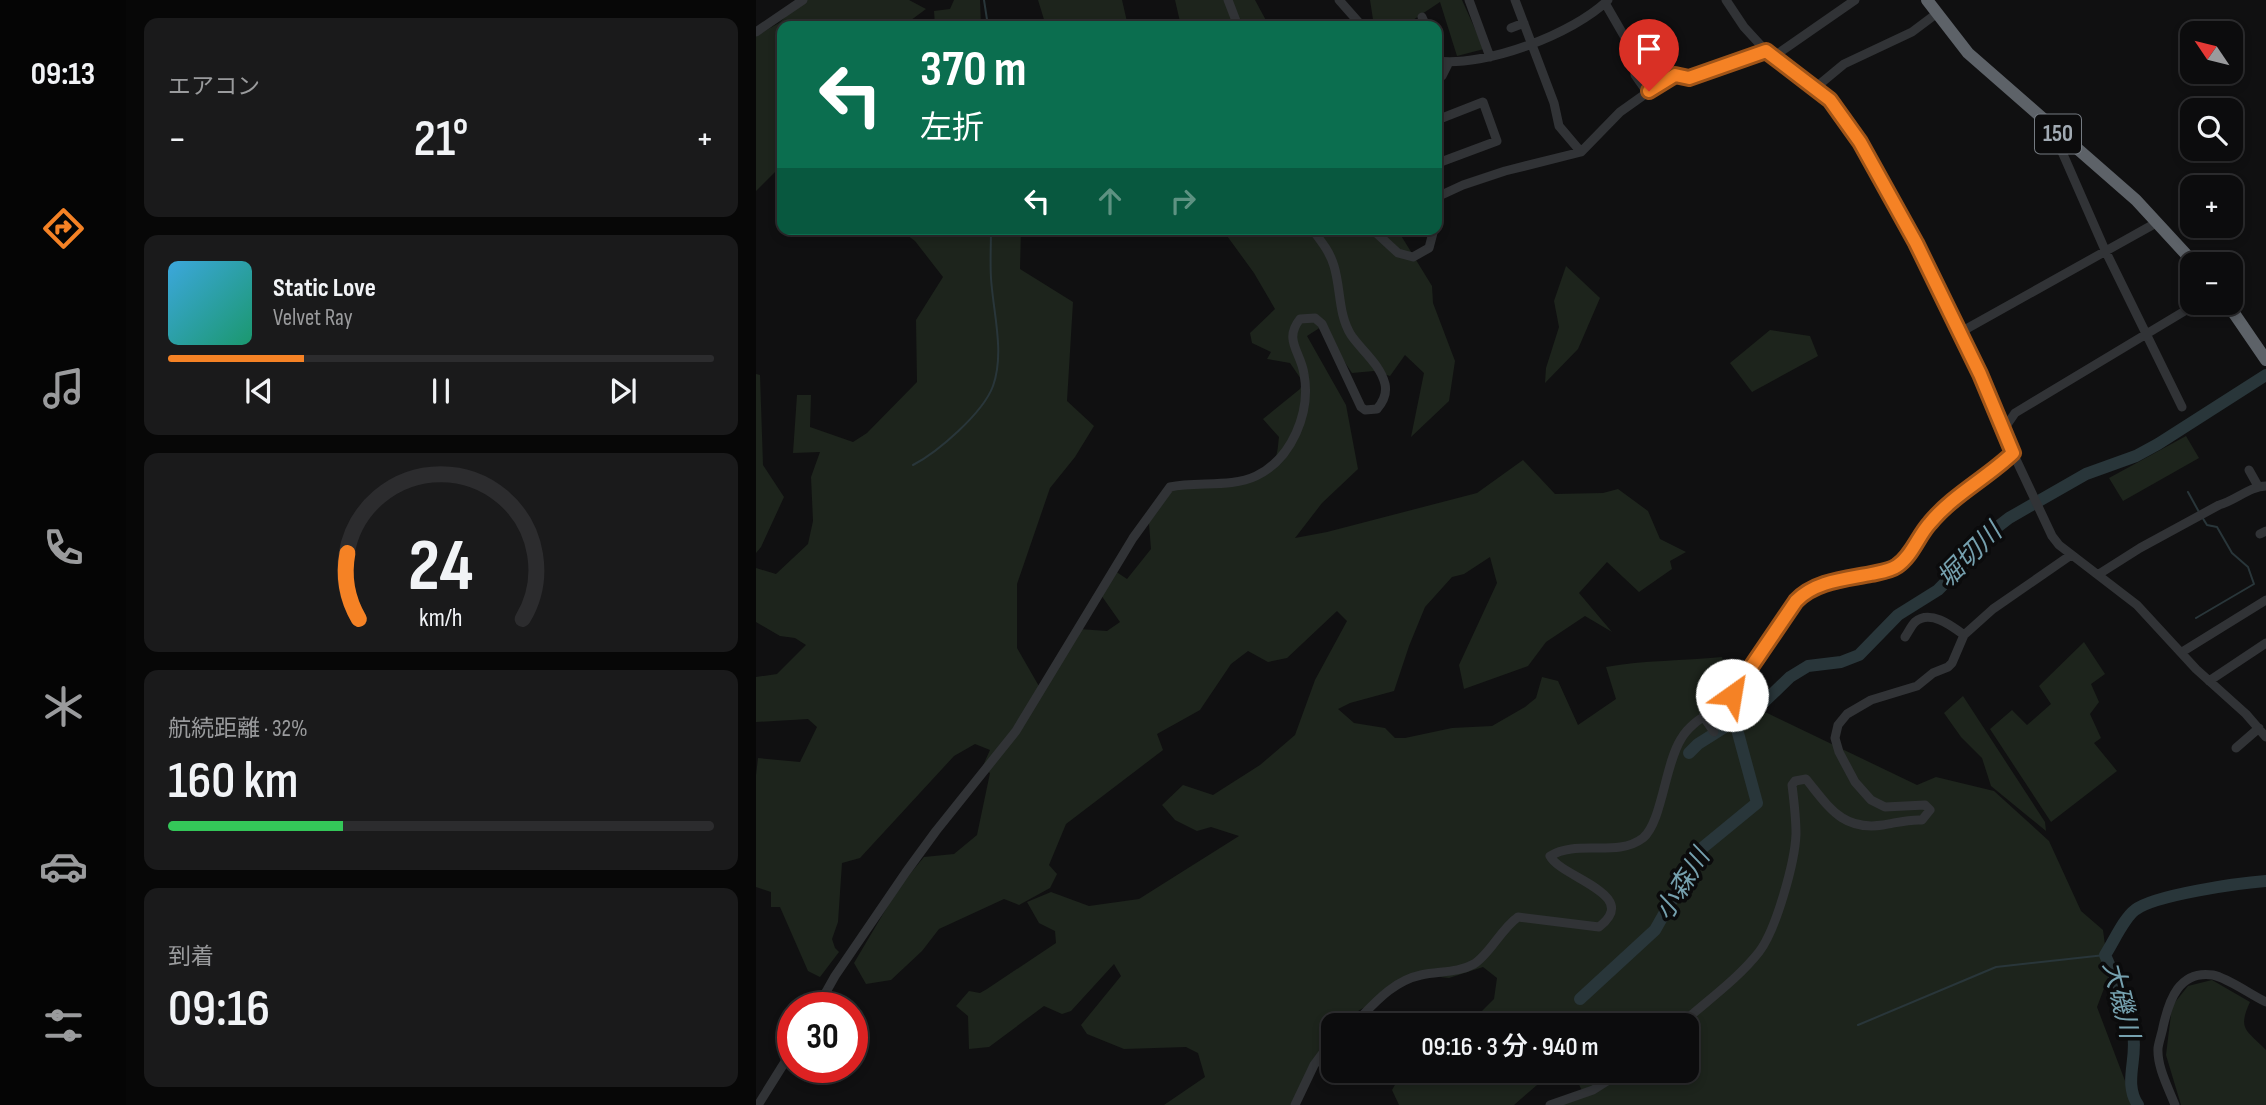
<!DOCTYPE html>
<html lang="ja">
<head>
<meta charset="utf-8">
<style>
	body { margin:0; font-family:"Sofia Sans Condensed","Noto Sans JP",sans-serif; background:#1a1a1b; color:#f1f3f6; height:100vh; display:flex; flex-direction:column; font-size:26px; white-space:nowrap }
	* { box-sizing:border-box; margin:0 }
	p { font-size:23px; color:#9a9b9d }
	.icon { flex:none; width:38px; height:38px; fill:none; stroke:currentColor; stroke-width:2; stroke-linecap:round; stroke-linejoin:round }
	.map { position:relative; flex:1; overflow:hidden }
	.sheet { display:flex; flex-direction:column; gap:18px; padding:18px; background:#070707; width:630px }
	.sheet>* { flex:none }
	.top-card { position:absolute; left:21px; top:21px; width:665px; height:214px; border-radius:14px; box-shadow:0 4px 10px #0003,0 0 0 2px #2c2c2e; background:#0b6e4f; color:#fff; overflow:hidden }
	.needle { width:46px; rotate:305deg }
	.buttons { position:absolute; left:1424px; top:21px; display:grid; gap:14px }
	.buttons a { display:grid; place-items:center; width:63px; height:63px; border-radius:14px; background:#0c0c0d; box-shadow:0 4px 10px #0003,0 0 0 2px #2c2c2e; font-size:35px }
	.speed { position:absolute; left:21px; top:992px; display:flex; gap:14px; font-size:35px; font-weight:700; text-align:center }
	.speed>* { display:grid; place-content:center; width:91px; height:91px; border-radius:50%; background:#0c0c0d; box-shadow:0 4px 10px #0003,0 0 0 2px #2c2c2e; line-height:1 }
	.speed .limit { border:10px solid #d22; background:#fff; color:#111 }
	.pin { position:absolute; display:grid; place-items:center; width:60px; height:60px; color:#fff; margin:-72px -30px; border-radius:50% 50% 50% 0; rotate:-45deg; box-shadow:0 0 7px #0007 }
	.pin .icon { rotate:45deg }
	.me { position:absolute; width:77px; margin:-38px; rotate:32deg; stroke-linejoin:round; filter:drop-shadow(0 0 5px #0008) }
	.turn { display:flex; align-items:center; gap:24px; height:147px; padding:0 28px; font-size:32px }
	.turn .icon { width:91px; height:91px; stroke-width:2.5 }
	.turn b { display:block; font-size:49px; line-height:60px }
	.lanes { display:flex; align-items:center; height:66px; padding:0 28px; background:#0003; justify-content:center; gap:35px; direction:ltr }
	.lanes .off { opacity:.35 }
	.big { font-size:52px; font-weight:600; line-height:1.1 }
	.sheet .tile { flex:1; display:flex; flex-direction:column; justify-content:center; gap:10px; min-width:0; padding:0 24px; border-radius:14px; background:#1a1a1b }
	.sheet .dial { align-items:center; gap:0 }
	.dial svg { height:182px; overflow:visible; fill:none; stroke:#2c2c2e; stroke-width:7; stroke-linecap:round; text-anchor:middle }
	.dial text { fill:#f1f3f6; stroke:none }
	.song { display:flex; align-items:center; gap:21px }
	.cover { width:84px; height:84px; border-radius:10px; background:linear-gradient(135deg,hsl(200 70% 55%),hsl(160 70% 35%)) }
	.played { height:7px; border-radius:4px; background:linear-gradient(90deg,#f58225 25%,#2c2c2e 25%) }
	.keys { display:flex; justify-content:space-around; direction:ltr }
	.heat { display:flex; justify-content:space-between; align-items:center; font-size:38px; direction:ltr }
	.charge { height:10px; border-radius:5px; background:linear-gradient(90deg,#34c759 32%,#2c2c2e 0) }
	.trip { position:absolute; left:565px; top:1013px; width:378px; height:70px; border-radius:14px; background:#0c0c0d; box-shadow:0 4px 10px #0003,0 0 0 2px #2c2c2e; font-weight:600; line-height:70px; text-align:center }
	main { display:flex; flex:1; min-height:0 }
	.tabs { display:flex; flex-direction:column; width:126px; justify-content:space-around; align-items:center; background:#050505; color:#9a9b9d }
	.tabs .icon { width:49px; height:49px }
	.tabs .on { color:#f58225 }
	.tabs b { font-size:32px; color:#f1f3f6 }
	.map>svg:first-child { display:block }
	.green { fill:#1d241c }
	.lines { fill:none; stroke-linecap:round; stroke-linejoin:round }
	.stream { stroke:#29363a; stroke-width:2 }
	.river { stroke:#29363a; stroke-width:12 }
	.minor { stroke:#313336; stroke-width:9 }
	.highway { stroke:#5d6268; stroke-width:12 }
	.route-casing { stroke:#9f5418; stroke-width:18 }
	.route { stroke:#f58225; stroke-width:12 }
	.labels { text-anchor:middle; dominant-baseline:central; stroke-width:7; stroke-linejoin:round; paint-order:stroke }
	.shield { fill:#0b0b0c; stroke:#747a81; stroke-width:2 }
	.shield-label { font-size:23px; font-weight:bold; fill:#a1aab3 }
	.water-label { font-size:26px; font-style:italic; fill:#76a1af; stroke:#0b0b0c }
</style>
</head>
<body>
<main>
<nav class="tabs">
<b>09:13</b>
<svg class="icon on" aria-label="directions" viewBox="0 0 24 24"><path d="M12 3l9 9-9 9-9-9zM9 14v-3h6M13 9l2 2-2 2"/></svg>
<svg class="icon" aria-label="music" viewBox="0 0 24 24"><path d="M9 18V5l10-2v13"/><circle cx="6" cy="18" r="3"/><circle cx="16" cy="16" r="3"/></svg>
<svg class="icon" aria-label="phone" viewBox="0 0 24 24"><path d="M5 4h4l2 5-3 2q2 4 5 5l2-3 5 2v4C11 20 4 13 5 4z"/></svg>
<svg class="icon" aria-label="climate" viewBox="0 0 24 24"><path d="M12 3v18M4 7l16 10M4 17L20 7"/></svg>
<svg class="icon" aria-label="car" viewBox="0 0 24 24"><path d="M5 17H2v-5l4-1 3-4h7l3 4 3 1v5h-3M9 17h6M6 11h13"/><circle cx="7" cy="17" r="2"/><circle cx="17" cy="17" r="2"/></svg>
<svg class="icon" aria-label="filters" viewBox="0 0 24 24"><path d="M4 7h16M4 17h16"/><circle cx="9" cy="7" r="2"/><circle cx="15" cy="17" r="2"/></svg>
</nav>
<section class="sheet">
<div class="tile"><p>エアコン</p>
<div class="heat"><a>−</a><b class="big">21°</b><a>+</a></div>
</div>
<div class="tile">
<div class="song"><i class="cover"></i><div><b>Static Love</b><p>Velvet Ray</p></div></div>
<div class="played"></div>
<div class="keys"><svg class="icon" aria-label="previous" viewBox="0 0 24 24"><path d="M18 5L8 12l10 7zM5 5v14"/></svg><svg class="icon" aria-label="pause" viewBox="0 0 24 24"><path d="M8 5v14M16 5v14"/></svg><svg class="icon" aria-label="next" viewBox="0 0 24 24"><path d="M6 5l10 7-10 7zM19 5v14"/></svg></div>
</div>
<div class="tile dial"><svg viewBox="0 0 100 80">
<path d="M14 69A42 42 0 1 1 86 69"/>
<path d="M14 69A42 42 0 0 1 9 40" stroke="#f58225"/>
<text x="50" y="56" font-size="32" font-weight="700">24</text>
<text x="50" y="72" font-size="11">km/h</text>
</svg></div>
<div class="tile"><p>航続距離 · 32%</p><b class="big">160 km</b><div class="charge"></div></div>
<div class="tile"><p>到着</p><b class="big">09:16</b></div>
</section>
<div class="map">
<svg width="1510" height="1105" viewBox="0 0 1510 1105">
	<rect width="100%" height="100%" fill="#101011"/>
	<path class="green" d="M47 0H153L170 9 147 26H97L88 20 77 26H26V165L0 191V36L23 23Z
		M198 0H224L225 26H179L178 11 194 9Z
		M282 0H366L372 26H290Z
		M419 0H499L513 26H425Z
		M614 0H706L728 49 701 56 684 2 648 26H618Z
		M148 229H167L164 234 169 229H265L264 269 317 302 311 401 338 426 319 457 294 488 261 584V648L284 688 323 629 351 631 364 622 345 595 359 571 371 579 395 549 393 524 389 521C395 513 401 501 409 495 437 472 498 492 519 458 522 453 522 444 523 437L507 419 544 389 547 382 534 363 511 359 515 352 496 343 494 333 519 309 498 273 466 229H641L676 286 677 303 699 361 693 401 655 437 668 373 649 355 634 376 618 371 596 373 565 327 551 336 590 405 602 469 566 503 539 538 571 532 721 493 767 460 799 494 847 493 862 489 892 511 904 539 930 552 914 561 916 569 883 592 851 562 823 593 856 632 829 616 790 642 772 666 708 689 703 665 741 583 734 557 708 574 696 577 669 607 653 646 638 691 594 703 582 709 598 723 629 728 639 738H649L696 728 736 726 769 707 780 698 786 677 802 681 822 725 860 699 850 667C888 660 927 661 966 657L976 690 1007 711 1161 785 1180 777 1238 791 1293 841 1325 911 1347 930 1353 975 1341 1007 1374 1094 1382 1105H794L827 1093 819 1076 788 1079 758 1105H643L636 1090 647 1071H931V1026L712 1025 738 999 741 978 727 967 693 978 667 975 602 1011 589 1025 578 1026 577 1038 537 1105H408L449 1077 442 1053 430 1047 368 1049 331 1034 325 1025 365 976 358 964 315 1011 306 1014 288 1006 233 1047 213 1049 212 1016 200 1006 213 991 224 993 231 989 300 943 299 931 283 923 271 902 295 892 333 906 383 899 483 836 455 827 441 831 419 820 406 805 427 785 457 795 504 765 539 735 559 680 591 621 581 611 531 658 512 662 492 651 475 664 444 710 401 734 407 750 310 824 293 865 301 874 294 888 263 905 248 899 183 929 166 951 135 980 110 984 98 963 143 887 168 857 198 854 221 835 234 773 226 768 234 750 219 744 198 756 104 858 86 863 82 922 76 939 79 948 83 952 64 977 52 971 24 907H15V892L0 887V775L2 758 44 762 61 727 52 719 0 722V677L21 674 50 645 39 638 24 636 0 622V568L20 574 52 544 57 521 55 477 64 452 37 453 41 395H55L54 427 97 442 111 433 161 382 160 320 187 277 159 241 147 232Z
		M810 266 844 298 822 349 789 383 790 368 803 327 798 301Z
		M1014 330 1054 336 1062 356 996 392 974 363Z
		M0 374 4 375 7 465 28 497 5 547 0 553Z
		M1430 436 1443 458 1367 501 1353 478Z
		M1328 642 1349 674 1335 684 1343 702 1334 714 1345 738 1338 743 1361 771 1295 822 1234 729 1256 710 1271 725 1295 704 1283 686Z
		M1207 696 1289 822 1290 831 1235 786 1226 758 1205 737 1188 713Z
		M1456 980 1494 1002C1481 1030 1491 1030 1510 1050V1105H1425L1410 1055 1416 1006 1432 986Z"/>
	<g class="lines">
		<path class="stream" d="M228 0 232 26
			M157 465C182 452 227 413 237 386 249 352 237 312 235 278 234 262 235 245 235 229
			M1432 492 1443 512
			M1440 618 1498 584 1492 567 1476 553 1461 527 1451 525 1446 517
			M1102 1025 1240 967 1349 955"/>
		<path class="river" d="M933 753 942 744 1007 703 1034 677 1052 666 1085 662 1103 655 1142 615 1182 590 1217 554 1231 535 1253 518 1330 474 1380 456 1402 444 1510 375
			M824 999 899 930 945 849 1001 803 979 722
			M1382 1105C1367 1083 1382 1058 1377 1034 1371 1007 1361 981 1349 955 1357 943 1368 918 1379 910 1398 895 1483 883 1510 881"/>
		<path class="minor" d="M472 0 482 26
			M583 0 606 26
			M713 0 734 57
			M759 0 798 103 803 126 825 152
			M970 0 988 27 1010 51 1074 100 1104 142 1160 243 1224 374 1257 453 1296 536 1303 545 1381 605 1440 669 1490 714 1510 737
			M849 3 879 55V75L891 92
			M666 17 670 26
			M755 28 768 23
			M0 32 47 0
			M1017 57 1099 0
			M681 61C730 67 817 34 852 0
			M681 78 686 76 693 62
			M1059 88 1088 64 1156 32 1180 14
			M681 120 727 102 741 141 682 163 681 161
			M1296 129 1349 250 1426 407
			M681 197 707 185 749 171 825 152 864 112 909 80 919 75 933 78 1010 51
			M616 229 642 253 657 257 673 248 678 229
			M1203 333 1400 223
			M1248 429 1259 413 1442 303
			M1493 470 1502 486
			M1504 534 1510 531
			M1343 574 1384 548 1463 505C1479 501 1494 486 1510 486
			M1149 637C1152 633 1155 626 1159 622 1174 609 1196 626 1208 635
			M1426 652 1510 600
			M1453 681 1510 643
			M947 716 958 732
			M1480 748 1503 728
			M61 1008 79 976 150 872 180 831 260 731 377 538 414 487C441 481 475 488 500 476 536 459 555 412 548 374 545 352 527 340 544 319L559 318 566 324 605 407 609 410 621 409C627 402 631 393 629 384 624 364 606 351 595 335 582 314 585 289 578 266 574 252 565 241 556 229
			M596 1026C617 1005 636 981 665 975 683 971 702 973 718 964 734 954 745 929 762 917L843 927C886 894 805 878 794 856 821 839 861 858 887 838 906 822 909 764 925 739 937 718 962 711 977 694 985 685 990 672 997 662 1011 641 1026 621 1040 601 1066 575 1105 582 1137 569 1155 561 1162 537 1174 523 1197 494 1231 478 1257 453
			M923 1026C949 1002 981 980 1003 952 1020 930 1039 862 1040 834 1040 818 1038 801 1036 785L1039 781 1050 779C1073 807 1086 831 1127 825 1140 823 1153 819 1166 820L1174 810 1169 805 1129 807 1115 800 1099 782 1083 752 1079 738 1082 725 1091 714 1115 700 1161 686 1177 673 1192 667 1196 663 1208 635 1237 609 1315 555
			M2 1105 37 1049
			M539 1105 558 1065 578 1038
			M794 1105 837 1090 867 1071
			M1419 1105C1412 1087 1401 1067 1402 1048 1403 1041 1406 1033 1407 1027 1413 1000 1423 970 1457 975 1472 978 1495 995 1510 1002"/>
		<path class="highway" d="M1171 0 1212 53 1380 200 1439 264
			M1471 303 1510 360"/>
	</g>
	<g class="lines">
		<g class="route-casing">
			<path id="route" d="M893 91 919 75 933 78 1010 51 1074 100 1104 142 1160 243 1224 374 1257 453C1231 478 1197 495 1174 523 1162 536 1156 556 1141 566 1134 571 1124 572 1115 574 1090 579 1059 581 1040 601L976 695"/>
		</g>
		<use href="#route" class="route"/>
	</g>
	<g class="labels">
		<rect class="shield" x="1279" y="114.5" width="46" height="39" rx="5"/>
		<g class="shield-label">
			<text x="1302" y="134">150</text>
		</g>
		<g class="water-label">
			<text transform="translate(1214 556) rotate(-45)">堀切川</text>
			<text transform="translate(927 885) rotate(-58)">小森川</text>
			<text transform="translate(1364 1000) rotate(76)">大磯川</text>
		</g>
	</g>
</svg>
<div class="buttons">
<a><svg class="needle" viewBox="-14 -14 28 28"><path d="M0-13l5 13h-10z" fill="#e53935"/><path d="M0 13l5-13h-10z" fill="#9a9b9d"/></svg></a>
<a><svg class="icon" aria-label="search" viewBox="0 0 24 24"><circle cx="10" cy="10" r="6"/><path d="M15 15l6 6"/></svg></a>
<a>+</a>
<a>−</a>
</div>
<div class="speed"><div class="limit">30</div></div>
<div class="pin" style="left:893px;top:91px;background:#d93025"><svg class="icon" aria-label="arrive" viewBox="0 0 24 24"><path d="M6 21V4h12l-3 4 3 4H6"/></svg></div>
<svg class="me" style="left:976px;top:695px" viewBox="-20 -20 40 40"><circle r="19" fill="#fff"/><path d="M0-13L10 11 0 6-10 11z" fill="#f58225"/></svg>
<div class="trip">09:16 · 3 分 · 940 m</div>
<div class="top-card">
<div class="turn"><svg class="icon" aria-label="left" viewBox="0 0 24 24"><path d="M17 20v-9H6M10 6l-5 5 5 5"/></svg><div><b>370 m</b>左折</div></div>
<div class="lanes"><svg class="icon" aria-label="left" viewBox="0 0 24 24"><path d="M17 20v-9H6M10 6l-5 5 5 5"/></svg><svg class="icon off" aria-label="ahead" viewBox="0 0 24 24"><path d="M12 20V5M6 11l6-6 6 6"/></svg><svg class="icon off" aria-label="right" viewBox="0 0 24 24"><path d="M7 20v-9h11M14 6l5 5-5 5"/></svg></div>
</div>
</div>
</main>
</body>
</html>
